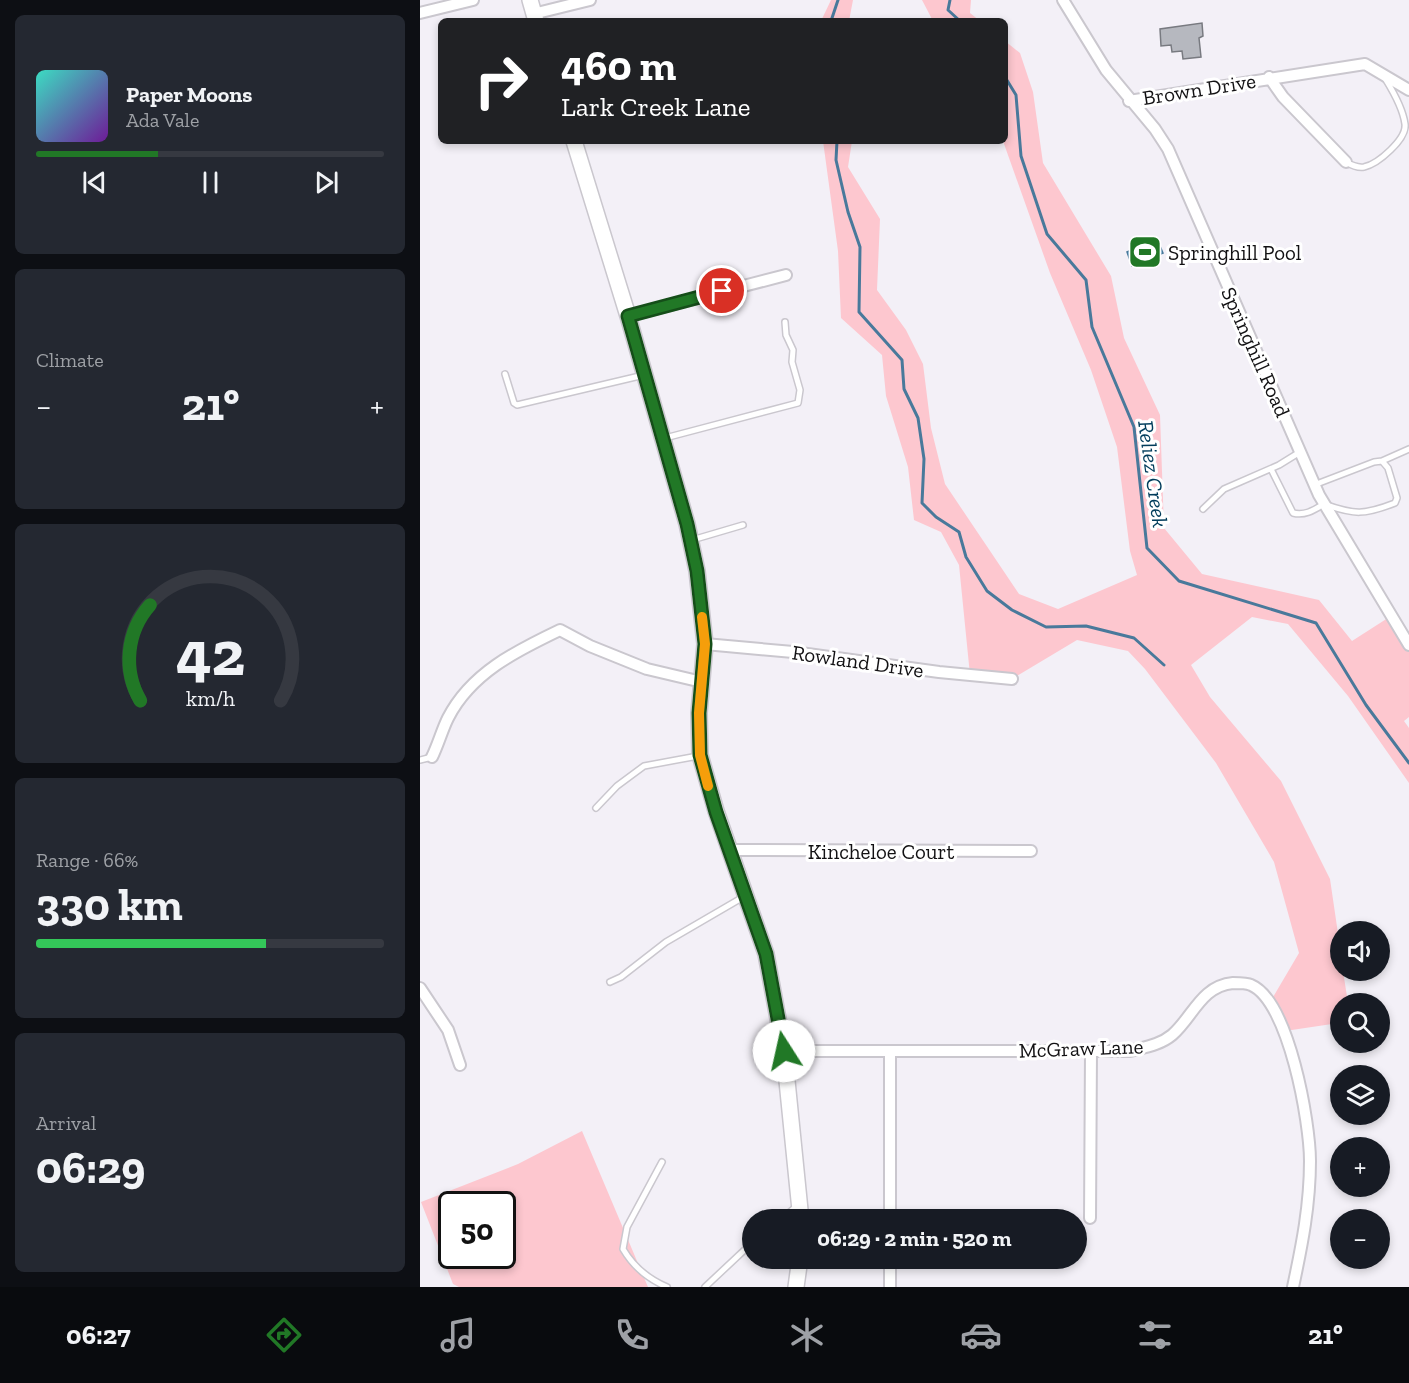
<!DOCTYPE html>
<html lang="en">
<head>
<meta charset="utf-8">
<style>
	body { margin:0; font-family:"Zilla Slab",serif; background:#242831; color:#f1f3f6; height:100vh; display:flex; flex-direction:column; font-size:22px; white-space:nowrap }
	* { box-sizing:border-box; margin:0 }
	p { font-size:20px; color:#9ea1a6 }
	.icon { flex:none; width:33px; height:33px; fill:none; stroke:currentColor; stroke-width:2; stroke-linecap:round; stroke-linejoin:round }
	.map { position:relative; flex:1; overflow:hidden }
	.details { display:flex; flex-direction:column; gap:15px; padding:15px; background:#0d0f14; width:420px }
	.details>* { flex:none }
	.hud { position:absolute; left:18px; top:18px; width:570px; height:126px; border-radius:9px; box-shadow:0 3px 9px #0003; background:#202124; color:#fff; overflow:hidden }
	.tools { position:absolute; left:910px; top:921px; display:grid; gap:12px }
	.tools a { display:grid; place-items:center; width:60px; height:60px; border-radius:50%; background:#171b24; box-shadow:0 3px 9px #0003; font-size:30px }
	.speed { position:absolute; left:18px; top:1191px; display:flex; gap:12px; font-size:30px; font-weight:700; text-align:center }
	.speed>* { display:grid; place-content:center; width:78px; height:78px; border-radius:50%; background:#171b24; box-shadow:0 3px 9px #0003; line-height:1 }
	.speed .limit { border:3px solid #111; border-radius:9px; background:#fff; color:#111 }
	.pin { position:absolute; display:grid; place-items:center; width:51px; height:51px; color:#fff; margin:-26px; border:3px solid #fff; border-radius:50%; box-shadow:0 2px 6px #0007 }
	.me { position:absolute; width:66px; margin:-33px; rotate:350deg; stroke-linejoin:round; filter:drop-shadow(0 0 4px #0008) }
	.turn { display:flex; align-items:center; gap:21px; height:126px; padding:0 24px; font-size:27px }
	.turn .icon { width:78px; height:78px; stroke-width:2.5 }
	.turn b { display:block; font-size:42px; line-height:51px }
	.big { font-size:45px; font-weight:700; line-height:1.1 }
	.details .widget { flex:1; display:flex; flex-direction:column; justify-content:center; gap:9px; min-width:0; padding:0 21px; border-radius:9px; background:#242831 }
	.details .dial { align-items:center; gap:0 }
	.dial svg { height:156px; overflow:visible; fill:none; stroke:#363941; stroke-width:7; stroke-linecap:round; text-anchor:middle }
	.dial text { fill:#f1f3f6; stroke:none }
	.song { display:flex; align-items:center; gap:18px }
	.cover { width:72px; height:72px; border-radius:9px; background:linear-gradient(135deg,hsl(170 70% 55%),hsl(280 70% 35%)) }
	.played { height:6px; border-radius:3px; background:linear-gradient(90deg,#217826 35%,#363941 35%) }
	.keys { display:flex; justify-content:space-around; direction:ltr }
	.heat { display:flex; justify-content:space-between; align-items:center; font-size:33px; direction:ltr }
	.charge { height:9px; border-radius:4px; background:linear-gradient(90deg,#34c759 66%,#363941 0) }
	.trip { position:absolute; left:322px; top:1209px; width:345px; height:60px; border-radius:30px; background:#171b24; box-shadow:0 3px 9px #0003; font-weight:700; line-height:60px; text-align:center }
	.tabs { display:flex; height:96px; justify-content:space-around; align-items:center; background:#090b0e; color:#9ea1a6 }
	.tabs .icon { width:42px; height:42px }
	.tabs .current { color:#217826 }
	.tabs b { font-size:27px; color:#f1f3f6 }
	main { display:flex; flex:1; min-height:0 }
	.map>svg:first-child { display:block }
	.green { fill:#fdc7cf; fill-rule:evenodd }
	.water { fill:#61a6d5; stroke:#49799b; stroke-width:1.5 }
	.lines { fill:none; stroke-linecap:round; stroke-linejoin:round }
	.stream { stroke:#49799b; stroke-width:3 }
	.building { fill:#b6b8bf; stroke:#787a80; stroke-width:1.5 }
	.lane-casing { stroke:#cac7ce; stroke-width:8 }
	.street-casing { stroke:#cac7ce; stroke-width:14 }
	.secondary-casing { stroke:#cac7ce; stroke-width:18 }
	.lane { stroke:#fff; stroke-width:5 }
	.street { stroke:#fff; stroke-width:10 }
	.secondary { stroke:#fff; stroke-width:15 }
	.route-casing { stroke:#154e19; stroke-width:15 }
	.route { stroke:#217826; stroke-width:10 }
	.slow { stroke:#f59e0b; stroke-width:10 }
	.labels { text-anchor:middle; dominant-baseline:central; stroke-width:6; stroke-linejoin:round; paint-order:stroke }
	.street-label { font-size:21px; fill:#121113; stroke:#fff }
	.poi-label { font-size:21px; fill:#121113; stroke:#fff; text-anchor:start }
	.water-label { font-size:22px; font-style:italic; fill:#013c5b; stroke:#fff }
</style>
</head>
<body>
<main>
<section class="details">
<div class="widget">
<div class="song"><i class="cover"></i><div><b>Paper Moons</b><p>Ada Vale</p></div></div>
<div class="played"></div>
<div class="keys"><svg class="icon" aria-label="previous" viewBox="0 0 24 24"><path d="M18 5L8 12l10 7zM5 5v14"/></svg><svg class="icon" aria-label="pause" viewBox="0 0 24 24"><path d="M8 5v14M16 5v14"/></svg><svg class="icon" aria-label="next" viewBox="0 0 24 24"><path d="M6 5l10 7-10 7zM19 5v14"/></svg></div>
</div>
<div class="widget"><p>Climate</p>
<div class="heat"><a>−</a><b class="big">21°</b><a>+</a></div>
</div>
<div class="widget dial"><svg viewBox="0 0 100 80">
<path d="M14 69A42 42 0 1 1 86 69"/>
<path d="M14 69A42 42 0 0 1 19 20" stroke="#217826"/>
<text x="50" y="56" font-size="32" font-weight="700">42</text>
<text x="50" y="72" font-size="11">km/h</text>
</svg></div>
<div class="widget"><p>Range · 66%</p><b class="big">330 km</b><div class="charge"></div></div>
<div class="widget"><p>Arrival</p><b class="big">06:29</b></div>
</section>
<div class="map">
<svg width="989" height="1287" viewBox="0 0 989 1287">
	<rect width="100%" height="100%" fill="#f3f0f7"/>
	<path class="green" d="M411 0H433L429 21H401Z
		M502 0H551L550 13 560 21H513Z
		M585 41 600 53 613 92 623 163 691 276 704 338 740 415 744 528 782 574 899 600 932 641 971 616 989 645V717L984 721 989 728V783L928 696 868 624 832 617 771 665 790 697 861 781 910 879 921 954V970L923 971 928 1003 921 1004V1018L912 1024 865 1031 849 1004 879 953 854 862 796 763 725 669 708 651 657 640 592 679 550 675 539 565 521 532 494 520 488 467 466 396 462 355 421 318 418 251 403 141H432L428 167 460 219 457 290 486 330 503 364 511 428 525 484 599 594 638 609 717 575 710 551 697 447 671 370 630 273 583 141H585Z
		M162 1131 228 1287H39L33 1284 1 1202 98 1164ZM32 1204H82V1256H32Z"/>
	<path class="water" d="M737 239 743 253 712 266 707 252Z"/>
	<g class="lines">
		<path class="stream" d="M530 0 528 10 540 21
			M411 21 418 0
			M585 77 596 95 601 156 627 234 666 280 672 327 714 427 727 548 759 581 896 623 946 705 989 763
			M417 141 416 160 428 212 440 247 439 312 482 360 484 389 498 418 504 459 502 503 516 517 539 532 546 557 567 591 592 610 626 627 666 626 714 638 744 665"/>
	</g>
	<path class="building" d="M782 23 783 36 779 38 781 57 763 59 762 51 752 52 751 45 741 46 740 29Z"/>
	<g class="lines">
		<g class="lane-casing">
			<path id="lane" d="M926 162C931 165 937 168 944 167 958 164 987 139 985 124 983 109 974 93 966 80
				M85 374 94 403 97 405 224 375
				M245 438 378 403 380 390 372 362 373 350 366 335 365 322
				M962 461 989 449
				M851 469 873 513C885 516 894 510 904 504 935 515 944 515 975 503L977 498 968 468 962 461 954 462 894 485
				M783 509 804 489 859 465 880 452
				M272 540 323 525
				M0 760 12 757
				M176 808 197 786 224 766 278 756
				M190 982 201 977 246 942 325 896
				M242 1162 207 1227 203 1249C213 1266 228 1279 247 1287
				M360 1220 377 1206
				M285 1287 333 1242"/>
		</g>
		<g class="street-casing">
			<path id="street" d="M643 0 686 70 735 129 748 149 899 495 989 645
				M0 13 53 0
				M113 14 170 0
				M849 77 863 97 926 162
				M709 101 945 64 989 90
				M208 316 366 275
				M285 644 373 652 519 672 592 679
				M12 757C18 745 22 730 28 718 51 673 96 651 140 630L170 646 227 669 282 682
				M310 850 611 851
				M0 988 28 1030 40 1065
				M364 1051H710C725 1047 740 1045 752 1035 773 1017 781 986 813 983 817 983 827 983 831 985 869 1001 890 1123 890 1161 890 1205 882 1245 873 1287
				M470 1051V1220
				M670 1218 671 1051
				M470 1258V1287"/>
		</g>
		<g class="secondary-casing">
			<path id="secondary" d="M110 0 116 21
				M154 141 208 316 267 524 277 571 285 644 279 713 280 755 296 811 346 954 364 1051 381 1220
				M376 1287 380 1258"/>
		</g>
		<use href="#lane" class="lane"/>
		<use href="#street" class="street"/>
		<use href="#secondary" class="secondary"/>
	</g>
	<g class="lines">
		<g class="route-casing">
			<path id="route" d="M302 291 208 316 267 524 277 571 285 644 279 713 280 755 296 812 346 954 364 1051"/>
		</g>
		<use href="#route" class="route"/>
		<path class="slow" d="M282 617 285 644 279 713 280 755 288 786"/>
	</g>
	<defs>
		<g id="stadium-square" transform="scale(1.725)"><rect x="-9" y="-9" width="18" height="18" rx="4" fill="#217826" stroke="#fff"/><path d="M0-5a6.5 5 0 1 0 0 10a6.5 5 0 1 0 0-10ZM-3.5-1.8h7v3.6h-7Z" fill="#fff"/></g>
	</defs>
	<g fill-rule="evenodd">
		<use href="#stadium-square" x="725" y="252"/>
	</g>
	<g class="labels">
		<g class="street-label">
			<text transform="translate(779 89) rotate(-9)">Brown Drive</text>
			<text transform="translate(836 352) rotate(66)">Springhill Road</text>
			<text transform="translate(438 661) rotate(8)">Rowland Drive</text>
			<text x="461" y="851">Kincheloe Court</text>
			<text transform="translate(661 1048) rotate(-2)">McGraw Lane</text>
		</g>
		<g class="poi-label">
			<text x="748" y="252">Springhill Pool</text>
		</g>
		<g class="water-label">
			<text transform="translate(733 474) rotate(82)">Reliez Creek</text>
		</g>
	</g>
</svg>
<div class="tools">
<a><svg class="icon" aria-label="sound" viewBox="0 0 24 24"><path d="M4 9h4l5-4v14l-5-4H4zM17 9q2 3 0 6"/></svg></a>
<a><svg class="icon" aria-label="search" viewBox="0 0 24 24"><circle cx="10" cy="10" r="6"/><path d="M15 15l6 6"/></svg></a>
<a><svg class="icon" aria-label="layers" viewBox="0 0 24 24"><path d="M12 4l9 5-9 5-9-5zM3 14l9 5 9-5"/></svg></a>
<a>+</a>
<a>−</a>
</div>
<div class="speed"><div class="limit">50</div></div>
<div class="pin" style="left:302px;top:291px;background:#d93025"><svg class="icon" aria-label="arrive" viewBox="0 0 24 24"><path d="M6 21V4h12l-3 4 3 4H6"/></svg></div>
<svg class="me" style="left:364px;top:1051px" viewBox="-20 -20 40 40"><circle r="19" fill="#fff"/><path d="M0-13L10 11 0 6-10 11z" fill="#217826"/></svg>
<div class="trip">06:29 · 2 min · 520 m</div>
<div class="hud">
<div class="turn"><svg class="icon" aria-label="right" viewBox="0 0 24 24"><path d="M7 20v-9h11M14 6l5 5-5 5"/></svg><div><b>460 m</b>Lark Creek Lane</div></div>
</div>
</div>
</main>
<nav class="tabs">
<b>06:27</b>
<svg class="icon current" aria-label="directions" viewBox="0 0 24 24"><path d="M12 3l9 9-9 9-9-9zM9 14v-3h6M13 9l2 2-2 2"/></svg>
<svg class="icon" aria-label="music" viewBox="0 0 24 24"><path d="M9 18V5l10-2v13"/><circle cx="6" cy="18" r="3"/><circle cx="16" cy="16" r="3"/></svg>
<svg class="icon" aria-label="phone" viewBox="0 0 24 24"><path d="M5 4h4l2 5-3 2q2 4 5 5l2-3 5 2v4C11 20 4 13 5 4z"/></svg>
<svg class="icon" aria-label="climate" viewBox="0 0 24 24"><path d="M12 3v18M4 7l16 10M4 17L20 7"/></svg>
<svg class="icon" aria-label="car" viewBox="0 0 24 24"><path d="M5 17H2v-5l4-1 3-4h7l3 4 3 1v5h-3M9 17h6M6 11h13"/><circle cx="7" cy="17" r="2"/><circle cx="17" cy="17" r="2"/></svg>
<svg class="icon" aria-label="filters" viewBox="0 0 24 24"><path d="M4 7h16M4 17h16"/><circle cx="9" cy="7" r="2"/><circle cx="15" cy="17" r="2"/></svg>
<b>21°</b>
</nav>
</body>
</html>
